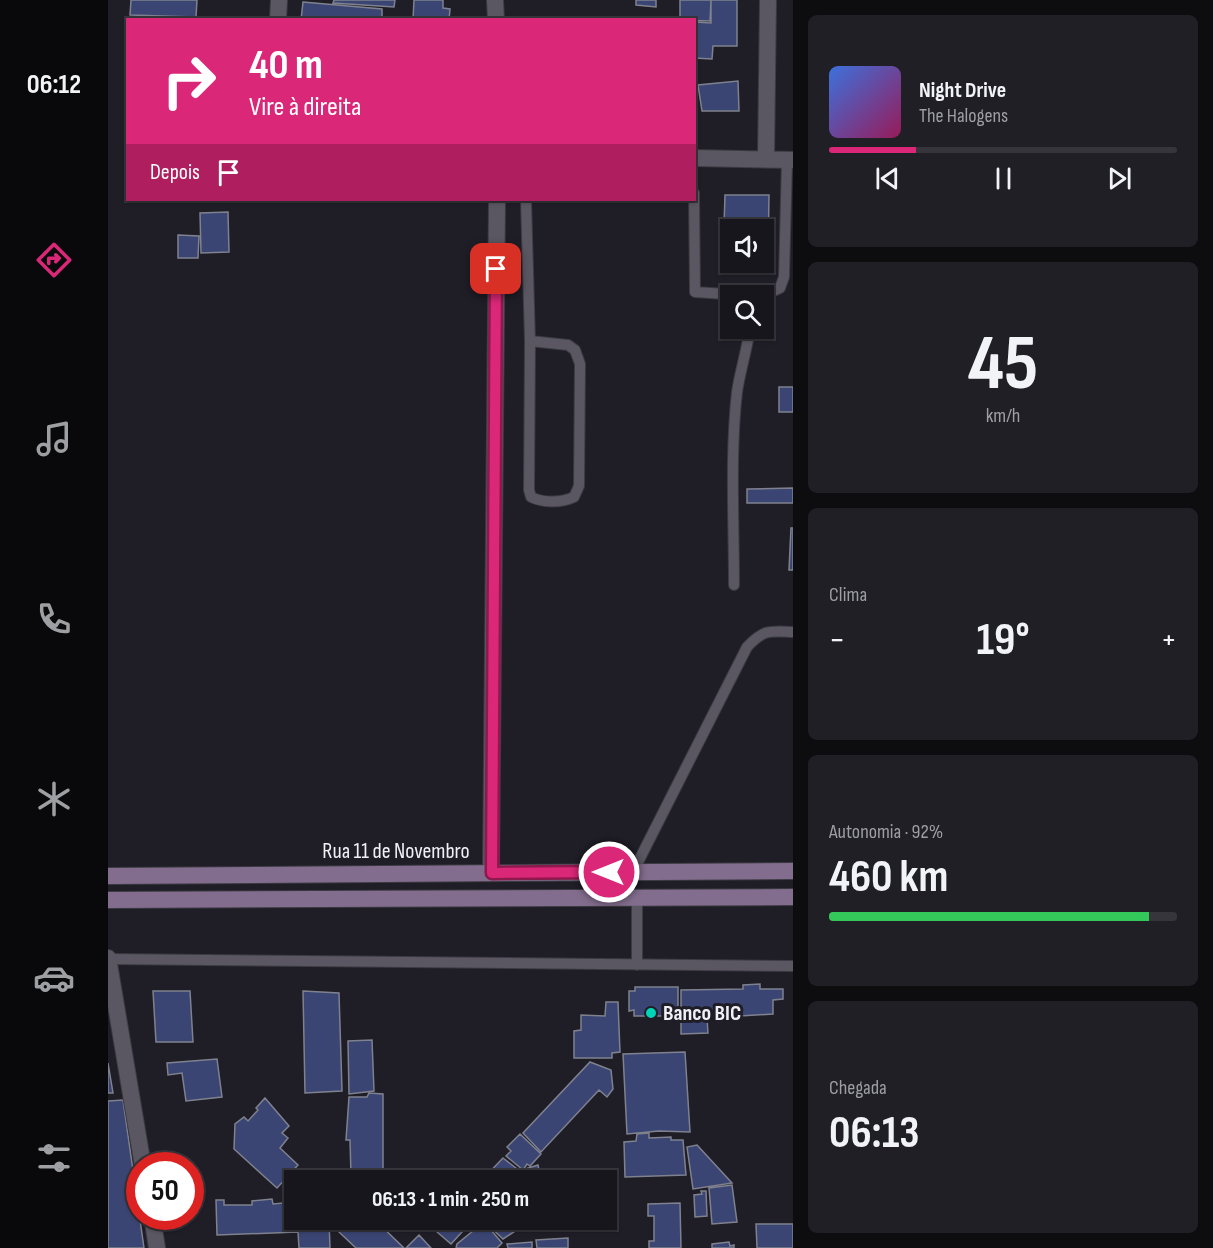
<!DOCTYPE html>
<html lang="pt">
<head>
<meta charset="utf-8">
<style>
	body { margin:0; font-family:"Sofia Sans Condensed",sans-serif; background:#201f25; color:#f1f3f6; height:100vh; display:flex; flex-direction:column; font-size:22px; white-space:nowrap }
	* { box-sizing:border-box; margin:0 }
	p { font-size:20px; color:#9e9fa3 }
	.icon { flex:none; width:33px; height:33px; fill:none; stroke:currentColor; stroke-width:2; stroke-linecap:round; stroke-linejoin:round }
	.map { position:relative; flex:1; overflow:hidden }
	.sheet { display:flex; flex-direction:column; gap:15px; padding:15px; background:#0d0c0f; width:420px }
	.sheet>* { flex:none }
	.top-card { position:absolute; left:18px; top:18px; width:570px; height:183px; border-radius:0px; box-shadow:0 2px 4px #0004,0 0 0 2px #36353b; background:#db2777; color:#fff; overflow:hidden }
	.fabs { position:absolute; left:612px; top:219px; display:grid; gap:12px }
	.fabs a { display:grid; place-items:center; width:54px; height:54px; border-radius:0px; background:#17161c; box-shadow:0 2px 4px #0004,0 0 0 2px #36353b; font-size:30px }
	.speed { position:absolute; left:18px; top:1152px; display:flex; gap:12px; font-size:30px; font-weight:700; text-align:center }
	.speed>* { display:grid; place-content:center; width:78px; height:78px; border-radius:50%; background:#17161c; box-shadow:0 2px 4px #0004,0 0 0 2px #36353b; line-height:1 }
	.speed .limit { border:9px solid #d22; background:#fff; color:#111 }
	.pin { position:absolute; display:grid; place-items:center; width:51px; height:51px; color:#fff; margin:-26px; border-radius:12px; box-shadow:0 3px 9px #0006 }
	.me { position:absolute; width:66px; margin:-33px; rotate:270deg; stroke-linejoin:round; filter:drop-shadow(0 0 4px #0008) }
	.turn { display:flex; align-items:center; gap:21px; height:126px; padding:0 24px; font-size:27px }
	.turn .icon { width:78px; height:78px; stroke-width:2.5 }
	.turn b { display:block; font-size:42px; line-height:51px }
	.then { display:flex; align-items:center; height:57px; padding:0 24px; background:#0003; gap:12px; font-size:22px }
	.big { font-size:45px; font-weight:700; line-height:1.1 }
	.sheet .card { flex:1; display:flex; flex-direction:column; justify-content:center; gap:9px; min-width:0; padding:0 21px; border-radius:9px; background:#201f25 }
	.sheet .dial { align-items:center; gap:0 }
	.dial b { font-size:78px; line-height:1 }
	.song { display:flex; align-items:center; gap:18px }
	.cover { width:72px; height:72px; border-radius:9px; background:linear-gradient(135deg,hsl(220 70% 55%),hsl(330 70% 35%)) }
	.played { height:6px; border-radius:3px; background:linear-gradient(90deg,#db2777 25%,#36353b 25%) }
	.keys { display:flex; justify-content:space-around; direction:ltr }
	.heat { display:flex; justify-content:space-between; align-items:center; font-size:33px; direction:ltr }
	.charge { height:9px; border-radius:4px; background:linear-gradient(90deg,#34c759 92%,#36353b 0) }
	.trip { position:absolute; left:176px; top:1170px; width:333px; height:60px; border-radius:0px; background:#17161c; box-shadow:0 2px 4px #0004,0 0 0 2px #36353b; font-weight:700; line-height:60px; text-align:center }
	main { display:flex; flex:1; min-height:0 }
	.dock { display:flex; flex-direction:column; width:108px; justify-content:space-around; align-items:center; background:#09090b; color:#9e9fa3 }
	.dock .icon { width:42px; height:42px }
	.dock .selected { color:#db2777 }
	.dock b { font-size:27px; color:#f1f3f6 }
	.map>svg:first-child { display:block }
	.building { fill:#3a4573; stroke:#7f828e; stroke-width:1.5 }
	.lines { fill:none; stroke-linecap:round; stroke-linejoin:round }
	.service-casing { stroke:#3c3a42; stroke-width:12 }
	.minor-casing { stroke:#3c3a42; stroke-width:18 }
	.secondary-casing { stroke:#3c3a42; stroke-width:18 }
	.service { stroke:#5a5762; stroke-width:10 }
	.minor { stroke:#5a5762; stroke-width:16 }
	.secondary { stroke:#836d8e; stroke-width:16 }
	.route-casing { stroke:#8e194d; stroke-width:15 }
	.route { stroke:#db2777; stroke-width:10 }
	.poi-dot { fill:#00d5b7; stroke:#1f1d26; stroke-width:2 }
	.labels { text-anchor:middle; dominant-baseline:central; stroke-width:6; stroke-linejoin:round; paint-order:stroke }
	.street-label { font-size:22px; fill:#f1f0f7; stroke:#1f1d26 }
	.poi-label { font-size:22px; font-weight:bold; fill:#f1f0f7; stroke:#1f1d26; text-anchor:start }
</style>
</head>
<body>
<main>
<nav class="dock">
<b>06:12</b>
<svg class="icon selected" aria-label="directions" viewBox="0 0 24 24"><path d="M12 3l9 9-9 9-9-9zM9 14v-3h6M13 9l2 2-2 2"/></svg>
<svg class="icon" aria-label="music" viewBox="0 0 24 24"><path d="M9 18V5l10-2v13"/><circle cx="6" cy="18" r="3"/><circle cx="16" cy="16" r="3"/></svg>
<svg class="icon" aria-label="phone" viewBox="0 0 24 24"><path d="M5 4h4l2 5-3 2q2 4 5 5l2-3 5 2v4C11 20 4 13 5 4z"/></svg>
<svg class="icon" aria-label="climate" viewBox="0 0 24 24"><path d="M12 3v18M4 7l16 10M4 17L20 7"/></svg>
<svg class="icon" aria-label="car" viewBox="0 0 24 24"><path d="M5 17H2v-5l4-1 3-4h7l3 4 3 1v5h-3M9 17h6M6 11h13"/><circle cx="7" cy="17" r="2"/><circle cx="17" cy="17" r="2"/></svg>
<svg class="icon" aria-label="filters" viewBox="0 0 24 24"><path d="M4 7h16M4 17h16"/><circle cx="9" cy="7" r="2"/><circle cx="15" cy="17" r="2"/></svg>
</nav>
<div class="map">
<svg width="685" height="1248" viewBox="0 0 685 1248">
	<rect width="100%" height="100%" fill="#1f1d26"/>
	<path class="building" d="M23 0H89L88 17 22 15Z
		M226 0H287L286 7 225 3Z
		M306 0H335V8L342 9 341 20H305Z
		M528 0H548V7L528 5Z
		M572 0H603L602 21 572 20Z
		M603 0H629V46H605L604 59 586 58V22L603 23Z
		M195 2 274 9V20H193Z
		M630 81 631 111H594L590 85Z
		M617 195H661L660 257H656V230H622V255H615Z
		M120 212 121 252 93 253 92 213Z
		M70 235 91 236 90 258H70Z
		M671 387H685V412H671Z
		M685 488V503H639V489Z
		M683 528H685V570H681Z
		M652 984V989H675V999L665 1000V1014L599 1018 600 1033 573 1034V990L635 989V985Z
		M527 987H570V1016H526V1010L521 1011V991H527Z
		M45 991H82L85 1042H48Z
		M195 991 231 993 234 1091 197 1093Z
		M498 1002H510L512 1052 504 1053V1058H466V1031L473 1030V1015L497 1016Z
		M264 1040 266 1091 241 1094 240 1041Z
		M577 1052 582 1132 551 1131 519 1134 515 1054Z
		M109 1059 114 1097 78 1101 74 1073 60 1075 59 1063Z
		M482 1062 503 1070 505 1089 499 1097 491 1090 433 1152 415 1133Z
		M0 1063 5 1093H0Z
		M261 1093 275 1094V1180H246L243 1175 242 1140H238L241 1097H259Z
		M157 1098 181 1126 174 1133 180 1138 172 1148 190 1165 169 1188 126 1149 127 1124 136 1117 140 1121 150 1110 148 1108Z
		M15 1100 36 1248H0V1101Z
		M541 1133V1138L563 1137V1140H575L578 1175 517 1177 516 1142 528 1141 529 1134Z
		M412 1134 433 1154 422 1166 419 1164 415 1170 398 1156 403 1151 399 1147Z
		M589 1145 624 1183 585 1189 579 1147Z
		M395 1158 413 1172 406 1180H374Z
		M430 1165 433 1180H419L417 1169Z
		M215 1169 227 1180H205Z
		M624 1185 629 1222 604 1224 601 1188Z
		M593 1191H598L599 1216 587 1217 586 1195 594 1194Z
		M164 1199 165 1204 186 1202V1220H221L222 1248H191L190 1232 109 1235 108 1200H116V1205H144V1201Z
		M572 1203 573 1248H541V1241H546V1216H540V1204Z
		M224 1220H267L296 1248H248L230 1231Z
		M338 1220H365L343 1244 329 1232Z
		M375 1220H417L418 1224 395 1239Z
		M420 1220H440L441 1223 422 1226Z
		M376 1222 394 1243 389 1248H348L349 1244Z
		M648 1224H685V1248H649Z
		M311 1235 323 1248H298Z
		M460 1238V1248H429L428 1240Z
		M424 1242V1248H400L399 1244Z
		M621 1242 622 1246 626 1245V1248H604V1244Z"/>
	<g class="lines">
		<g class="service-casing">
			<path id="service" d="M586 193 587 292 647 296
				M418 200 422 341 421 490 423 497C435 503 453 503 466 497L471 486 472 364 467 350 460 345 422 341
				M647 294 661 293 672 288 676 277 679 160
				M626 585C626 523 622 453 629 392 632 371 639 350 642 328
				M525 872 639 647C656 629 661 631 685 632
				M0 959 685 966
				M529 965V898"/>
		</g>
		<g class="minor-casing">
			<path id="minor" d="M387 0 388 20
				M170 20 171 0
				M586 158 685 160
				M658 159 660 0
				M383 873 389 200
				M0 958 35 1166
				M44 1216 49 1248"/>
		</g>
		<g class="secondary-casing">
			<path id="secondary" d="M0 876 685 871
				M0 900 685 897"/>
		</g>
		<use href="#service" class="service"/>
		<use href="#minor" class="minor"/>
		<use href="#secondary" class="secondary"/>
	</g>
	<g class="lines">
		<g class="route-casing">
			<path id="route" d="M388 269 384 873 501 872"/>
		</g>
		<use href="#route" class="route"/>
	</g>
	<circle class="poi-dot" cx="543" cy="1013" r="6"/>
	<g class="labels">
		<g class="street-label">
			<text x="288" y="851">Rua 11 de Novembro</text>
		</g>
		<g class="poi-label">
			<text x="555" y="1013">Banco BIC</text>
		</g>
	</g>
</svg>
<div class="fabs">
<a><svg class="icon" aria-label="sound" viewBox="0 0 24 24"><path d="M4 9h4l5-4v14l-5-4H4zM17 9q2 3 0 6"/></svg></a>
<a><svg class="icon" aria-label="search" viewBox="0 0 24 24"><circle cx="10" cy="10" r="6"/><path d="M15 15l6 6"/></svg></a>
</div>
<div class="speed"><div class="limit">50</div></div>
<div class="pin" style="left:388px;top:269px;background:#d93025"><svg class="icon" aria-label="arrive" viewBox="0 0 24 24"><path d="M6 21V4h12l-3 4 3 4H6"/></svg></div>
<svg class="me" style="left:501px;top:872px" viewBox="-20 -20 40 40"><circle r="17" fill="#db2777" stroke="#fff" stroke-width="3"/><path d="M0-11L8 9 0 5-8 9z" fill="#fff"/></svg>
<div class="trip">06:13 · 1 min · 250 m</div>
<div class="top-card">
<div class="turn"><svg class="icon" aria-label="right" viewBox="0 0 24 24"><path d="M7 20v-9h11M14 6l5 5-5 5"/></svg><div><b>40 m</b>Vire à direita</div></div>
<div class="then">Depois<svg class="icon" aria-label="arrive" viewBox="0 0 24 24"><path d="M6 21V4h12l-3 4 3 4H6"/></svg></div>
</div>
</div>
<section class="sheet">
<div class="card">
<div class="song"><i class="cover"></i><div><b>Night Drive</b><p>The Halogens</p></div></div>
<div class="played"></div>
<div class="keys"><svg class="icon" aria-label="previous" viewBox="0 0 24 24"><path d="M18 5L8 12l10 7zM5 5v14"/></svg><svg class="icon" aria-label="pause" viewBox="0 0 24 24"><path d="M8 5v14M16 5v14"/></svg><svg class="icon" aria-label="next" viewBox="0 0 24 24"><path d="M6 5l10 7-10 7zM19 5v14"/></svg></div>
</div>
<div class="card dial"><b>45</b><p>km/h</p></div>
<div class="card"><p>Clima</p>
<div class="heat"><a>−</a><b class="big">19°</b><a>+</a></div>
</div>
<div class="card"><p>Autonomia · 92%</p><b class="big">460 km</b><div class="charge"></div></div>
<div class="card"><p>Chegada</p><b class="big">06:13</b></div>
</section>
</main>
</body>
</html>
